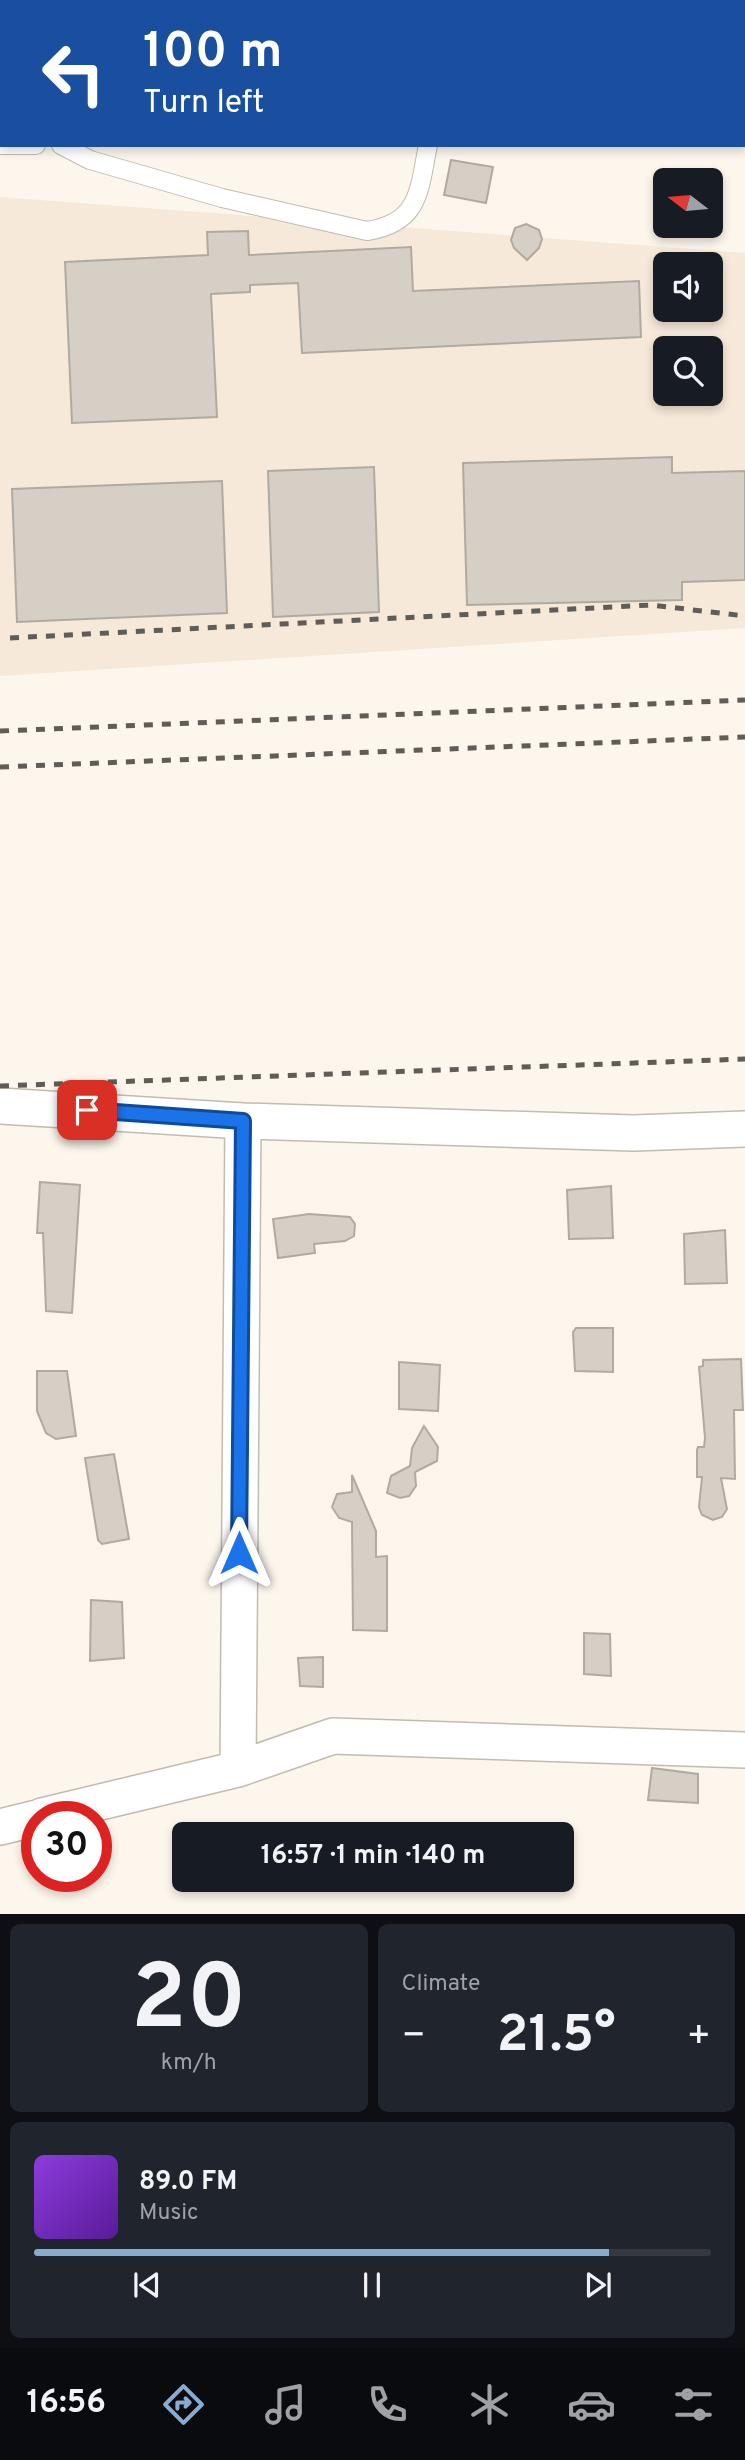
<!DOCTYPE html>
<html lang="en">
<head>
<meta charset="utf-8">
<style>
	body { margin:0; font-family:Overpass,sans-serif; background:#20242c; color:#f1f3f6; height:100vh; display:flex; flex-direction:column; font-size:26px; white-space:nowrap }
	* { box-sizing:border-box; margin:0 }
	p { font-size:23px; color:#9ea1a6 }
	.icon { flex:none; width:38px; height:38px; fill:none; stroke:currentColor; stroke-width:2; stroke-linecap:round; stroke-linejoin:round }
	.map { position:relative; height:1914px; overflow:hidden }
	.details { display:flex; flex-direction:column; gap:10px; padding:10px; background:#0d0f14; flex:1 }
	.details>* { flex:none }
	.banner { position:absolute; left:0px; top:0px; width:746px; height:147px; box-shadow:0 4px 10px #0003; background:#1a4fa0; color:#fff; overflow:hidden }
	.needle { width:46px; rotate:286deg }
	.tools { position:absolute; left:653px; top:168px; display:grid; gap:14px }
	.tools a { display:grid; place-items:center; width:70px; height:70px; border-radius:10px; background:#171b24; box-shadow:0 4px 10px #0003; font-size:35px }
	.speed { position:absolute; left:21px; top:1801px; display:flex; gap:14px; font-size:35px; font-weight:700; text-align:center }
	.speed>* { display:grid; place-content:center; width:91px; height:91px; border-radius:50%; background:#171b24; box-shadow:0 4px 10px #0003; line-height:1 }
	.speed .limit { border:10px solid #d22; background:#fff; color:#111 }
	.pin { position:absolute; display:grid; place-items:center; width:60px; height:60px; color:#fff; margin:-30px; border-radius:14px; box-shadow:0 4px 10px #0006 }
	.me { position:absolute; width:77px; margin:-38px; rotate:0deg; stroke-linejoin:round; filter:drop-shadow(0 0 5px #0008) }
	.turn { display:flex; align-items:center; gap:24px; height:147px; padding:0 28px; font-size:32px }
	.turn .icon { width:91px; height:91px; stroke-width:2.5 }
	.turn b { display:block; font-size:49px; line-height:60px }
	.big { font-size:52px; font-weight:700; line-height:1.1 }
	.details .tile { flex:1; display:flex; flex-direction:column; justify-content:center; gap:10px; min-width:0; padding:0 24px; border-radius:10px; background:#20242c }
	.details .dial { align-items:center; gap:0 }
	.dial b { font-size:91px; line-height:1 }
	.song { display:flex; align-items:center; gap:21px }
	.cover { width:84px; height:84px; border-radius:10px; background:linear-gradient(135deg,hsl(270 70% 55%),hsl(270 70% 35%)) }
	.played { height:7px; border-radius:4px; background:linear-gradient(90deg,#87acd1 85%,#363941 85%) }
	.keys { display:flex; justify-content:space-around; direction:ltr }
	.heat { display:flex; justify-content:space-between; align-items:center; font-size:38px; direction:ltr }
	.details .tiles { flex:1; display:grid; gap:10px; grid-template-columns:1fr 1fr }
	.tile:last-child { grid-column:span 2 }
	.trip { position:absolute; left:172px; top:1822px; width:402px; height:70px; border-radius:10px; background:#171b24; box-shadow:0 4px 10px #0003; font-weight:700; line-height:70px; text-align:center }
	.tab-bar { display:flex; height:112px; justify-content:space-around; align-items:center; background:#090b0e; color:#9ea1a6 }
	.tab-bar .icon { width:49px; height:49px }
	.tab-bar .active { color:#87acd1 }
	.tab-bar b { font-size:32px; color:#f1f3f6 }
	.map>svg:first-child { display:block }
	.built { fill:#f6e9d9; fill-rule:evenodd }
	.building { fill:#d6cfc5; stroke:#b1aaa1; stroke-width:2 }
	.lines { fill:none; stroke-linecap:round; stroke-linejoin:round }
	.lane-casing { stroke:#c2bbb1; stroke-width:20 }
	.street-casing { stroke:#c2bbb1; stroke-width:38 }
	.lane { stroke:#fff; stroke-width:18 }
	.street { stroke:#fff; stroke-width:35 }
	.rail { stroke:#605c57; stroke-width:5; stroke-dasharray:9 9; stroke-linecap:butt }
	.route-casing { stroke:#114b97; stroke-width:18 }
	.route { stroke:#1a73e8; stroke-width:12 }
</style>
</head>
<body>
<div class="map">
<svg width="745" height="1914" viewBox="0 0 745 1914">
	<rect width="100%" height="100%" fill="#fdf6ec"/>
	<path class="built" d="M0 197 745 253V628L0 676ZM665 264H710V310H665ZM665 348H710V394H665Z"/>
	<path class="building" d="M451 160 493 167 486 203 444 195Z
		M526 224 539 230 542 239 539 248 527 260 514 248 511 240 515 228Z
		M248 231 249 255 411 247 413 291 639 281 641 337 302 353 298 283 250 285V292L211 294 217 417 72 423 65 262 208 255 207 232Z
		M672 457V473L745 471V580L682 582V600L467 605 463 463Z
		M374 467 379 612 273 617 268 471Z
		M222 481 227 613 17 622 12 489Z
		M40 1182 80 1185 72 1313 46 1311 43 1233H37Z
		M611 1186 613 1238 569 1239 567 1190Z
		M309 1214 350 1217 355 1224 354 1236 345 1241 314 1244 315 1253 278 1258 273 1219Z
		M725 1230 727 1283 685 1284 684 1234Z
		M576 1328H613V1372L575 1371 573 1332Z
		M741 1359 743 1410H734L735 1479 721 1478 727 1509 722 1517 713 1520 702 1515 699 1507 702 1477H697V1450L698 1447H704L705 1438 699 1367 703 1366V1360Z
		M399 1362 440 1365 438 1411 399 1409Z
		M37 1371H67L76 1436 56 1439 46 1433 37 1411Z
		M424 1426 438 1447 437 1461 415 1472 416 1486 409 1496 400 1498 387 1493 391 1476 410 1466 412 1448Z
		M114 1454 129 1539 102 1544 98 1540 85 1458Z
		M352 1475 376 1531V1557L387 1556V1631L353 1630 352 1522 339 1518 332 1507 337 1494 352 1492Z
		M91 1600 122 1602 124 1658 90 1661Z
		M584 1633 610 1634 611 1676 584 1674Z
		M323 1657V1687L300 1686 298 1658Z
		M652 1768 698 1774V1803L648 1800Z"/>
	<g class="lines">
		<g class="lane-casing">
			<path id="lane" d="M479 2 485 0
				M0 145H36
				M61 145 90 160 132 172 222 198 367 231C420 223 419 190 428 145"/>
		</g>
		<g class="street-casing">
			<path id="street" d="M649 0 653 2
				M744 44H745
				M0 1106 243 1121 634 1133 745 1129
				M238 1769 243 1121
				M42 1816 238 1769 333 1736 745 1750
				M0 1827 37 1818"/>
		</g>
		<use href="#lane" class="lane"/>
		<use href="#street" class="street"/>
		<path class="rail" d="M10 638 651 605 745 616
			M0 731 745 700
			M0 767 745 737
			M0 1086 745 1059"/>
	</g>
	<g class="lines">
		<g class="route-casing">
			<path id="route" d="M87 1110 243 1121 239 1553"/>
		</g>
		<use href="#route" class="route"/>
	</g>
</svg>
<div class="tools">
<a><svg class="needle" viewBox="-14 -14 28 28"><path d="M0-13l5 13h-10z" fill="#e53935"/><path d="M0 13l5-13h-10z" fill="#9ea1a6"/></svg></a>
<a><svg class="icon" aria-label="sound" viewBox="0 0 24 24"><path d="M4 9h4l5-4v14l-5-4H4zM17 9q2 3 0 6"/></svg></a>
<a><svg class="icon" aria-label="search" viewBox="0 0 24 24"><circle cx="10" cy="10" r="6"/><path d="M15 15l6 6"/></svg></a>
</div>
<div class="speed"><div class="limit">30</div></div>
<div class="pin" style="left:87px;top:1110px;background:#d93025"><svg class="icon" aria-label="arrive" viewBox="0 0 24 24"><path d="M6 21V4h12l-3 4 3 4H6"/></svg></div>
<svg class="me" style="left:239px;top:1553px" viewBox="-20 -20 40 40"><path d="M0-17L14 15 0 8-14 15z" fill="#1a73e8" stroke="#fff" stroke-width="4"/></svg>
<div class="trip">16:57 · 1 min · 140 m</div>
<div class="banner">
<div class="turn"><svg class="icon" aria-label="left" viewBox="0 0 24 24"><path d="M17 20v-9H6M10 6l-5 5 5 5"/></svg><div><b>100 m</b>Turn left</div></div>
</div>
</div>
<section class="details">
<div class="tiles">
<div class="tile dial"><b>20</b><p>km/h</p></div>
<div class="tile"><p>Climate</p>
<div class="heat"><a>−</a><b class="big">21.5°</b><a>+</a></div>
</div>
<div class="tile">
<div class="song"><i class="cover"></i><div><b>89.0 FM</b><p>Music</p></div></div>
<div class="played"></div>
<div class="keys"><svg class="icon" aria-label="previous" viewBox="0 0 24 24"><path d="M18 5L8 12l10 7zM5 5v14"/></svg><svg class="icon" aria-label="pause" viewBox="0 0 24 24"><path d="M8 5v14M16 5v14"/></svg><svg class="icon" aria-label="next" viewBox="0 0 24 24"><path d="M6 5l10 7-10 7zM19 5v14"/></svg></div>
</div>
</div>
</section>
<nav class="tab-bar">
<b>16:56</b>
<svg class="icon active" aria-label="directions" viewBox="0 0 24 24"><path d="M12 3l9 9-9 9-9-9zM9 14v-3h6M13 9l2 2-2 2"/></svg>
<svg class="icon" aria-label="music" viewBox="0 0 24 24"><path d="M9 18V5l10-2v13"/><circle cx="6" cy="18" r="3"/><circle cx="16" cy="16" r="3"/></svg>
<svg class="icon" aria-label="phone" viewBox="0 0 24 24"><path d="M5 4h4l2 5-3 2q2 4 5 5l2-3 5 2v4C11 20 4 13 5 4z"/></svg>
<svg class="icon" aria-label="climate" viewBox="0 0 24 24"><path d="M12 3v18M4 7l16 10M4 17L20 7"/></svg>
<svg class="icon" aria-label="car" viewBox="0 0 24 24"><path d="M5 17H2v-5l4-1 3-4h7l3 4 3 1v5h-3M9 17h6M6 11h13"/><circle cx="7" cy="17" r="2"/><circle cx="17" cy="17" r="2"/></svg>
<svg class="icon" aria-label="filters" viewBox="0 0 24 24"><path d="M4 7h16M4 17h16"/><circle cx="9" cy="7" r="2"/><circle cx="15" cy="17" r="2"/></svg>
</nav>
</body>
</html>
